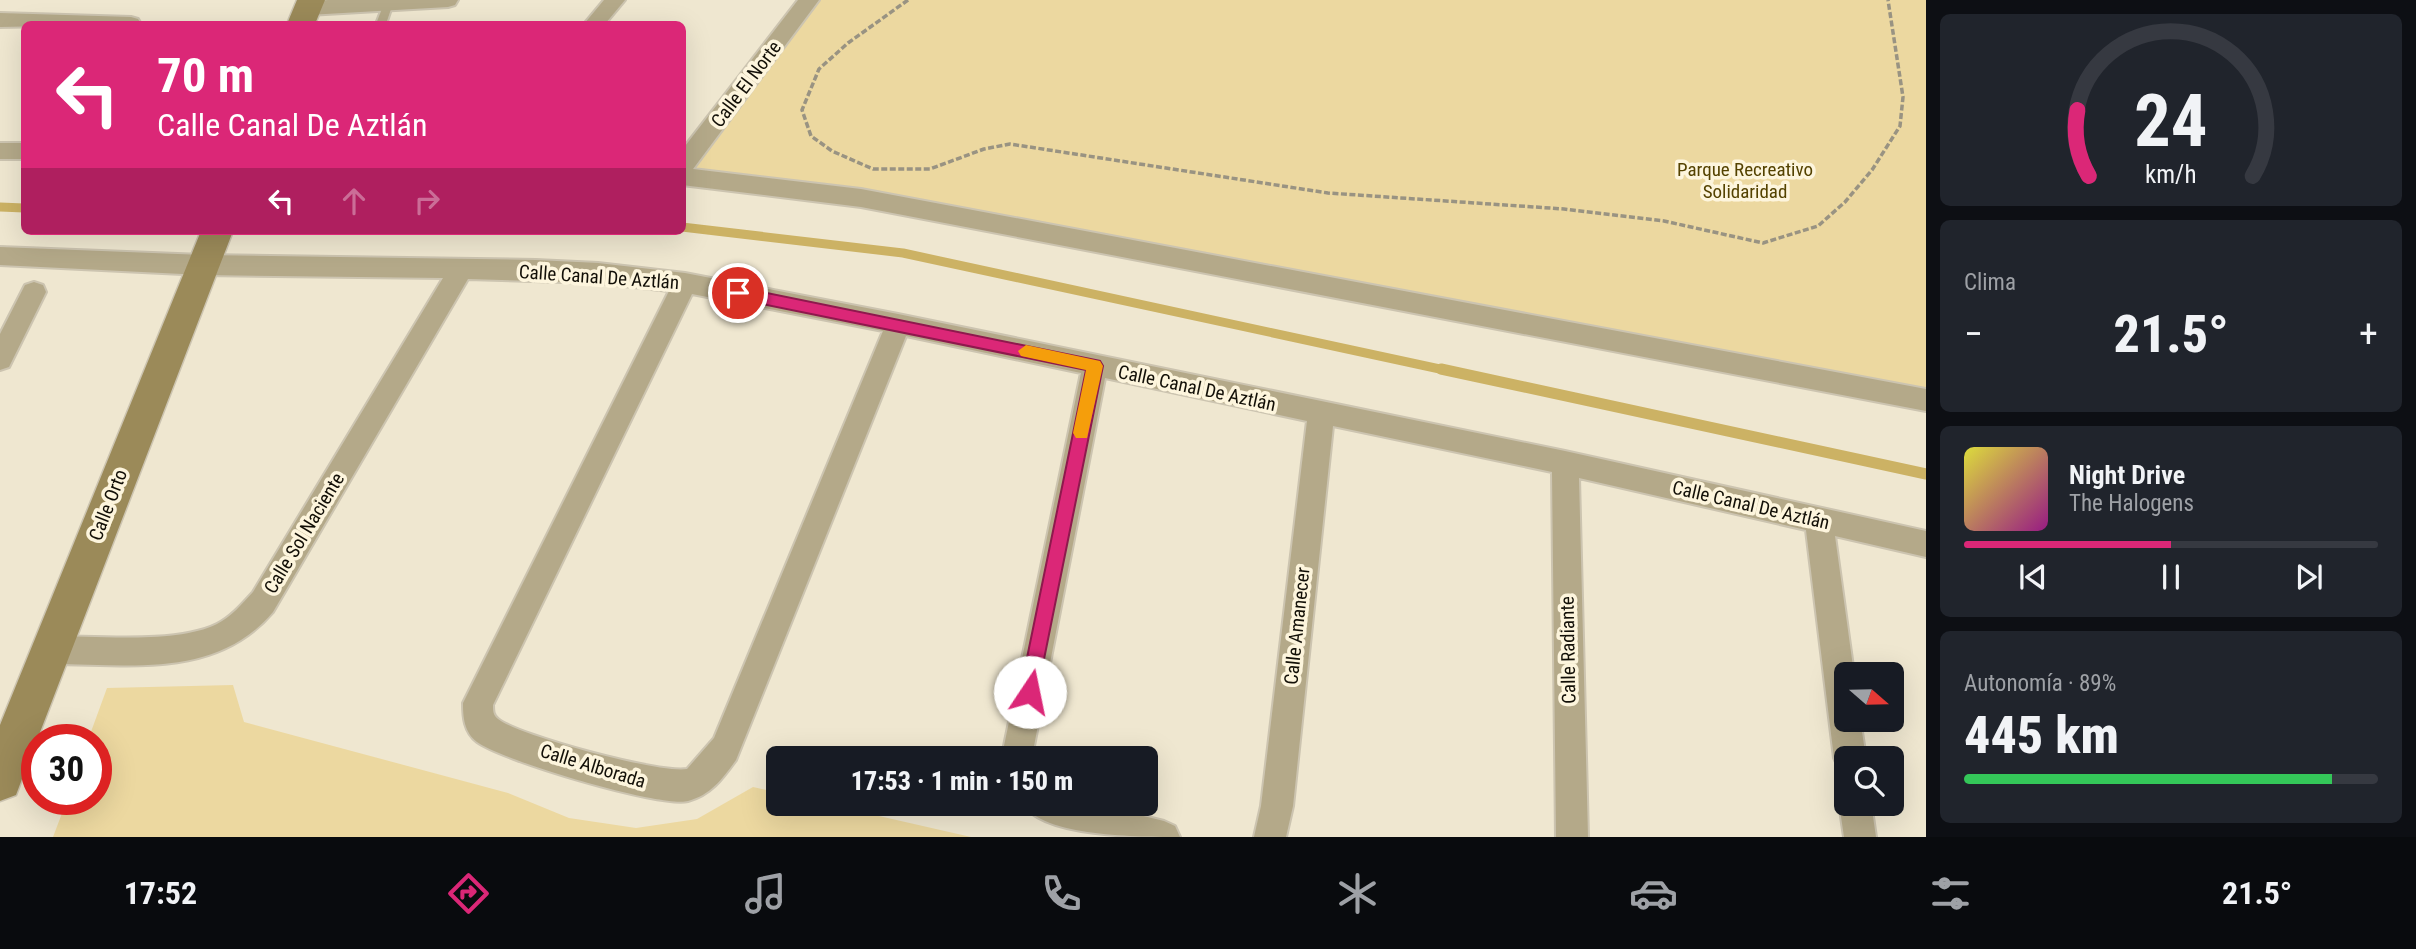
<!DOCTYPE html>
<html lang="es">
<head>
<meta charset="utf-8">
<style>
	body { margin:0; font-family:"Roboto Condensed",sans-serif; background:#20242c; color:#f1f3f6; height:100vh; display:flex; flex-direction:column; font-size:26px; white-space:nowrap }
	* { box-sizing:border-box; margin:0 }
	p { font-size:23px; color:#9ea1a6 }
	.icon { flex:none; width:38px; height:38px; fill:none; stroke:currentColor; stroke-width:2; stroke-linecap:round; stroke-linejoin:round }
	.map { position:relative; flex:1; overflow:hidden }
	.side { display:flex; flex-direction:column; gap:14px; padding:14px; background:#0d0f14; width:490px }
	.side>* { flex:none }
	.hud { position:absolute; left:21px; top:21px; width:665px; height:214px; border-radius:10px; box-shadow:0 7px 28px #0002; background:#db2777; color:#fff; overflow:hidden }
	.needle { width:46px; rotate:110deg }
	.tools { position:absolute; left:1834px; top:662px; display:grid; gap:14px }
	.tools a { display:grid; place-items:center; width:70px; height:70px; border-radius:10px; background:#171b24; box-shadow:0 7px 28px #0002; font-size:35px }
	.speed { position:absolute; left:21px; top:724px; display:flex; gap:14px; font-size:35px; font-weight:700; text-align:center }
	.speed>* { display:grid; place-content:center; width:91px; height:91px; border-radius:50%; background:#171b24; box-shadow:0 7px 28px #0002; line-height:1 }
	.speed .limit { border:10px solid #d22; background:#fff; color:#111 }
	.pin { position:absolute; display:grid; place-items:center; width:60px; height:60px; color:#fff; margin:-30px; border:4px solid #fff; border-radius:50%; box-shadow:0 2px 7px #0007 }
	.me { position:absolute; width:77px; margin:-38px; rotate:11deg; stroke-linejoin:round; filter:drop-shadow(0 0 5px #0008) }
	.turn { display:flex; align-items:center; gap:24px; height:147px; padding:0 21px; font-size:32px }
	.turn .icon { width:91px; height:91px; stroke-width:2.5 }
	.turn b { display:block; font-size:49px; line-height:60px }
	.lanes { display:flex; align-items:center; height:66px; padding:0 21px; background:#0003; justify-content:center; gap:35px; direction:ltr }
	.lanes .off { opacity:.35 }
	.big { font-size:52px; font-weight:800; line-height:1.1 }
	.side .tile { flex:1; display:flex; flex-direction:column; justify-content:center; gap:10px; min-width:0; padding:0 24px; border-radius:10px; background:#20242c }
	.side .dial { align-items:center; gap:0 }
	.dial svg { height:182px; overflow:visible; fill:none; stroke:#363941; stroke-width:7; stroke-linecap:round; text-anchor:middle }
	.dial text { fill:#f1f3f6; stroke:none }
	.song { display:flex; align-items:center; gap:21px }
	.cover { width:84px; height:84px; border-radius:10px; background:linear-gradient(135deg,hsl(60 70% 55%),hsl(310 70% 35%)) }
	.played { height:7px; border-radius:4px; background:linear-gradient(90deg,#db2777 50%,#363941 50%) }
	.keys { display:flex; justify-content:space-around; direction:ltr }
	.heat { display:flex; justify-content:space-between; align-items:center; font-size:38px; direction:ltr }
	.charge { height:10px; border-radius:5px; background:linear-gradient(90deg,#34c759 89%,#363941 0) }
	.trip { position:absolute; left:766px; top:746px; width:392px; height:70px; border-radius:10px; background:#171b24; box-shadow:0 7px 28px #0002; font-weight:800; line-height:70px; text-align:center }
	.tabs { display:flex; height:112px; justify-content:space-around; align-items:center; background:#090b0e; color:#9ea1a6 }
	.tabs .icon { width:49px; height:49px }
	.tabs .active { color:#db2777 }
	.tabs b { font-size:32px; color:#f1f3f6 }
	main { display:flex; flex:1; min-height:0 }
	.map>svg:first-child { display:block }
	.green { fill:#ecd8a0 }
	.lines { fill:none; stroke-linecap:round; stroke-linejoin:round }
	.stream-far1 { stroke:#ccb264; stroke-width:9 }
	.stream { stroke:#ccb264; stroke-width:11 }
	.lane-casing { stroke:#ccc4b0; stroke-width:4 }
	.street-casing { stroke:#ccc4b0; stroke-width:4 }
	.secondary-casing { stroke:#ccc4b0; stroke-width:3 }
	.path { stroke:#999382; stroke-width:3.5; stroke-dasharray:6 2.5; stroke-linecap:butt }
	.lane { fill:#b4a989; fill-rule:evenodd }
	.street { fill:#b4a989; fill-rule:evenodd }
	.secondary { fill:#9b8a59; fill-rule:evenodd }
	.route { fill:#db2777; stroke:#8e194d; stroke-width:2 }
	.slow { fill:#f59e0b }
	.labels { text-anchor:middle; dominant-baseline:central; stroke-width:7; stroke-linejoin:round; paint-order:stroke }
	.street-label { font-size:19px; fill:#120f07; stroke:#fdf5dd }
	.park-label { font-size:19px; fill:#544200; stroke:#fdf5dd }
</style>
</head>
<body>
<main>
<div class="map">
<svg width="1926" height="837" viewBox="0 0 1926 837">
	<rect width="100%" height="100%" fill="#efe7d0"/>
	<path class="green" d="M809 0H1926V396L913 207 683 176Z
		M233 685 244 722 508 793 569 818 636 828 697 819 753 787 779 793V803H822L971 837H53L67 800H96V740H88L107 688Z"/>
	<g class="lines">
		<path class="stream-far1" d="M0 207 24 208
			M682 227 903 253 1449 371"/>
		<path class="stream" d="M1441 369 1926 474"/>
		<g class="lane-casing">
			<path id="lane" d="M385 1H391L393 3 386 24H376Z"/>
		</g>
		<g class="street-casing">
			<path id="street" d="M328 0H458L455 5 448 7 308 15 301 13 298 8 301 3Z
				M604 0H625L605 24H584Z
				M798 0H819L693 169 861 189 1926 389V411L861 207 682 185V150Z
				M0 13 131 17 138 19 141 24 0 27Z
				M0 143H24V159H0Z
				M0 247 203 255 536 260 598 263 685 273 898 314 1565 451 1926 531V557L1835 536 1854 674H1846V719H1860L1866 758H1846V772L1839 769 1834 758 1806 530 1579 478 1588 837H1556L1552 472 1333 426 1293 806 1286 837H1254L1261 806 1307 421 1105 378 1034 746 1035 758H1003L1004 746 1081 373 906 336 736 760C723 778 711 795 688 801 660 808 501 760 477 742 464 732 463 717 463 703L669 291 598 283 468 279 273 612C216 679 131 664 51 664L41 660 36 650 41 640 51 636C96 636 177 644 217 624 231 617 242 604 253 592L443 278 203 275 0 265ZM692 294 883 331 714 738 687 769C661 774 519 736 498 719 493 715 493 711 493 705Z
				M34 282 43 285 46 292 9 367 0 370V334L25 285Z
				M1846 791V803H1871L1876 837H1844L1839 803Z
				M1023 803H1090L1164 821 1175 826 1180 837C1142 837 1040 837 1023 803Z"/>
		</g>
		<g class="secondary-casing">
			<path id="secondary" d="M297 0H325L315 24H287Z
				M201 231H233L22 779 16 795 0 801V725Z"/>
		</g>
		<path class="path" d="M908 0 848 43 819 69 802 110 811 136 832 151 873 169H930L984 149 1010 144 1328 193 1564 209 1664 221 1763 243 1818 226 1845 202 1872 170 1900 126 1903 97 1888 0"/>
		<use href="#lane" class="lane"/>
		<use href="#street" class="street"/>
		<use href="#secondary" class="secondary"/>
	</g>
	<path class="route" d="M738 287 1100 361 1103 366 1036 699 1030 701 1023 699 1020 692 1086 370 738 299 731 293Z"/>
	<path class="slow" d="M1026 345 1100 361 1103 366 1087 438H1076L1073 433 1086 370 1021 356 1018 351Z"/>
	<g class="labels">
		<g class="street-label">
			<text transform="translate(746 84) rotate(-53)">Calle El Norte</text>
			<text transform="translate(599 277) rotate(4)">Calle Canal De Aztlán</text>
			<text transform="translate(1197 388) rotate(12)">Calle Canal De Aztlán</text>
			<text transform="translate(108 505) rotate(-69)">Calle Orto</text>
			<text transform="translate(1751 505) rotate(13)">Calle Canal De Aztlán</text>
			<text transform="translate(304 533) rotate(-59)">Calle Sol Naciente</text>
			<text transform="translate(1297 626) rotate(-84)">Calle Amanecer</text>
			<text transform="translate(1568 650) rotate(-91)">Calle Radiante</text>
			<text transform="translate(593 766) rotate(17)">Calle Alborada</text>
		</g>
		<g class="park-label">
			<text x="1745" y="169">Parque Recreativo<tspan x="1745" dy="22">Solidaridad</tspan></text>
		</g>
	</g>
</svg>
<div class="tools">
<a><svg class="needle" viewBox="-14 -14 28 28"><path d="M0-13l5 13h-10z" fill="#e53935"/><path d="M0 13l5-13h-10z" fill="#9ea1a6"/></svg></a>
<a><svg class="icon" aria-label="search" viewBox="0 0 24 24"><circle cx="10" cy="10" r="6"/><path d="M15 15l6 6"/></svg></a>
</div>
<div class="speed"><div class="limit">30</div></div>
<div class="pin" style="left:738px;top:293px;background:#d93025"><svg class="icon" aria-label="arrive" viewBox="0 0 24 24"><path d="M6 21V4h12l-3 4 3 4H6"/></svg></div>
<svg class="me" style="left:1030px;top:692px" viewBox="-20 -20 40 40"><circle r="19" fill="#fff"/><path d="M0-13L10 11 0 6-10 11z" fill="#db2777"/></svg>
<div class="trip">17:53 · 1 min · 150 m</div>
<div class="hud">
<div class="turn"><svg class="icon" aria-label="left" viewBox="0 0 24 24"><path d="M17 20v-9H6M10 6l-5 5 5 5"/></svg><div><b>70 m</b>Calle Canal De Aztlán</div></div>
<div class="lanes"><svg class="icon" aria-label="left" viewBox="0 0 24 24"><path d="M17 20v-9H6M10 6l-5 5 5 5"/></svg><svg class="icon off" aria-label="ahead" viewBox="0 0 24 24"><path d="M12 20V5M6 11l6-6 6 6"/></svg><svg class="icon off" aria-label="right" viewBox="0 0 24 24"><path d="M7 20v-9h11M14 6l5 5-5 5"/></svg></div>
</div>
</div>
<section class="side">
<div class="tile dial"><svg viewBox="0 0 100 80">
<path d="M14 69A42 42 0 1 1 86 69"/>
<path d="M14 69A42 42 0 0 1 9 40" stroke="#db2777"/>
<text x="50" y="56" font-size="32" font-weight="700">24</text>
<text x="50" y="72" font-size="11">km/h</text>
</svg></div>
<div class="tile"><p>Clima</p>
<div class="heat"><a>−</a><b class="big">21.5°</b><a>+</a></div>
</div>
<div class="tile">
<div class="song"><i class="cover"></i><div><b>Night Drive</b><p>The Halogens</p></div></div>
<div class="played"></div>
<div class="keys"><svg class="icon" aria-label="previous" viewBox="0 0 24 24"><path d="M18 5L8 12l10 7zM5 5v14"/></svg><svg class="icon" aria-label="pause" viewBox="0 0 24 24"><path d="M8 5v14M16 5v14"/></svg><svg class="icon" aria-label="next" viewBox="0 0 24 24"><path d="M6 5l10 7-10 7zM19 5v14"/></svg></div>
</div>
<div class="tile"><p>Autonomía · 89%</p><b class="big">445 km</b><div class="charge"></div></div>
</section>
</main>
<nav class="tabs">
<b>17:52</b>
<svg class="icon active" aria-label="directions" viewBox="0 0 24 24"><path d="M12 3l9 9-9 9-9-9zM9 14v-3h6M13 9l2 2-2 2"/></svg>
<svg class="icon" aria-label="music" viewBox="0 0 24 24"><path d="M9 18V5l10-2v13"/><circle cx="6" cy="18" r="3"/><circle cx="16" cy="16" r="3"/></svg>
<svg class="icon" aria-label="phone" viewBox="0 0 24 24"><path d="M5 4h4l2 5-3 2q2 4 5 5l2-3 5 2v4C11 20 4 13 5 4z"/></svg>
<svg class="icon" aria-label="climate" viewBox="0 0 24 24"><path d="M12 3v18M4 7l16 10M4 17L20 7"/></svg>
<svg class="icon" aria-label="car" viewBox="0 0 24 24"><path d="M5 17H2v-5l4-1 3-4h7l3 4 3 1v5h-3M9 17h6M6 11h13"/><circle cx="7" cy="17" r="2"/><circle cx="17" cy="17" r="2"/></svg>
<svg class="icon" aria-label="filters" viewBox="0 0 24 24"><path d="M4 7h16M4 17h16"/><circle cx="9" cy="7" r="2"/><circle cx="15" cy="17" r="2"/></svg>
<b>21.5°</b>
</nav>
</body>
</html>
